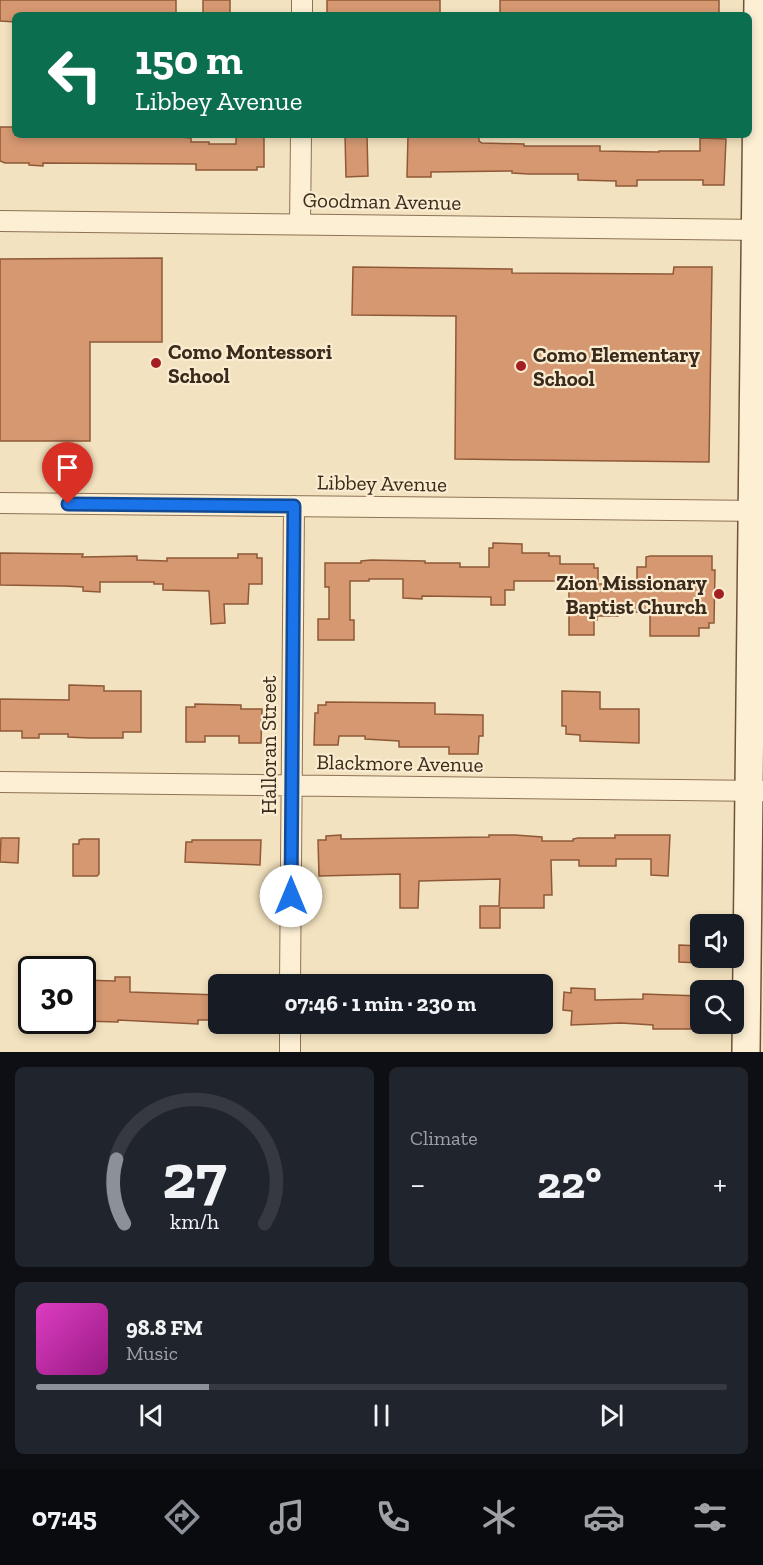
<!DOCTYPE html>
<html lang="en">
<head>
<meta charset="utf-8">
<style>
	body { margin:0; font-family:"Zilla Slab",serif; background:#20242c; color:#f1f3f6; height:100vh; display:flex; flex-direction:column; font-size:22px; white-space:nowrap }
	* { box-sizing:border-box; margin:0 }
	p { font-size:20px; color:#9ea1a6 }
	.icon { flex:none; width:33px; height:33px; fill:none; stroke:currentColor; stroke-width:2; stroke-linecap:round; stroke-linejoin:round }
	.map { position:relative; height:1052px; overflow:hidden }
	.side { display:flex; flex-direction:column; gap:15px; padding:15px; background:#0d0f14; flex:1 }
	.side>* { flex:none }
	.guide { position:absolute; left:12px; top:12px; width:740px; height:126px; border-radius:9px; box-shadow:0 3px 9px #0003; background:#0b6e4f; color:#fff; overflow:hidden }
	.fabs { position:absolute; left:690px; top:914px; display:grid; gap:12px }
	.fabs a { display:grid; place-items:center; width:54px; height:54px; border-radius:9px; background:#171b24; box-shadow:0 3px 9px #0003; font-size:30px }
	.speed { position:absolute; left:18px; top:956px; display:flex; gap:12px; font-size:30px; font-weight:700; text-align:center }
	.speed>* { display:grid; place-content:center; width:78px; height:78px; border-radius:50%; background:#171b24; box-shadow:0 3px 9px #0003; line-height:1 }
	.speed .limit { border:3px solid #111; border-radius:9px; background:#fff; color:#111 }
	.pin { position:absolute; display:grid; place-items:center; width:51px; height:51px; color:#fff; margin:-62px -26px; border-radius:50% 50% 50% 0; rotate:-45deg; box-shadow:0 0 6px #0007 }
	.pin .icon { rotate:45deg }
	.me { position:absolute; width:66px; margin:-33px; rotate:0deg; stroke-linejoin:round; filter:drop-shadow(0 0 4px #0008) }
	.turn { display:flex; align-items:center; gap:21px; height:126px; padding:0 24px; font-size:27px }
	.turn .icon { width:78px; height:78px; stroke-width:2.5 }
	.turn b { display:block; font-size:42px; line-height:51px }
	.big { font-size:45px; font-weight:700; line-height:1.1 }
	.side .tile { flex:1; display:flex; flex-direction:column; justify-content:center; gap:9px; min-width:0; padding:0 21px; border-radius:9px; background:#20242c }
	.side .dial { align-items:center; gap:0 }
	.dial svg { height:156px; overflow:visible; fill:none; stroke:#363941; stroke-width:7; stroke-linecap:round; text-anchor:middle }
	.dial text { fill:#f1f3f6; stroke:none }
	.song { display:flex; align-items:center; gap:18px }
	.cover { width:72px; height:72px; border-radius:9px; background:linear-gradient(135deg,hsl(310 70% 55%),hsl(310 70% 35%)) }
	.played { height:6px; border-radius:3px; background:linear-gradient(90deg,#8c9099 25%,#363941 25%) }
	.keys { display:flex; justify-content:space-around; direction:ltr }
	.heat { display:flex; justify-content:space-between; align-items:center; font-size:33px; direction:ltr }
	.side .tiles { flex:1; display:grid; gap:15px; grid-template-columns:1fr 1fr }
	.tile:last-child { grid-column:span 2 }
	.trip { position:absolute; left:208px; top:974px; width:345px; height:60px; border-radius:9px; background:#171b24; box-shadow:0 3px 9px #0003; font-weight:700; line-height:60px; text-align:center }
	.tabs { display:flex; height:96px; justify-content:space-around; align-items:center; background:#090b0e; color:#9ea1a6 }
	.tabs .icon { width:42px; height:42px }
	.tabs .current { color:#8c9099 }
	.tabs b { font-size:27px; color:#f1f3f6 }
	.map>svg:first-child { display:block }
	.building { fill:#d59871; stroke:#8f5938; stroke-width:1.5 }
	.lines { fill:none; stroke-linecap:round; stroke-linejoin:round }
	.street-casing { stroke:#8e7255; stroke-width:22 }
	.secondary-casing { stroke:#6f5339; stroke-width:30 }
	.street { stroke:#fcefd4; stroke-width:20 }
	.secondary { stroke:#fcefd4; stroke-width:27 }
	.route-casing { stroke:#114b97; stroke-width:15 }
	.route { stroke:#1a73e8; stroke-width:10 }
	.poi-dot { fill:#a31f23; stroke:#f9ecd0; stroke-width:2 }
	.labels { text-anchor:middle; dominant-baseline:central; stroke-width:4.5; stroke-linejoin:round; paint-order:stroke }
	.street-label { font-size:21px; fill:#3b2a1b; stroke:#f9ecd0 }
	.poi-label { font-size:21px; font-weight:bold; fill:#3b2a1b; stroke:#f9ecd0; text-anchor:start }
</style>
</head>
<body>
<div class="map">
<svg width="763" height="1052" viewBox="0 0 763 1052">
	<rect width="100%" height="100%" fill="#f3e2bf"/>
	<path class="building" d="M0 0H176V15H15V22L0 21Z
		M203 0H230V15H203Z
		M327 0H440V15H327Z
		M500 0H719V15H500Z
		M0 127H15V135H181V137L191 138V142H209V144H236V135H264V167H257V170H196V164L43 163V166L29 165V163H5L0 161Z
		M345 135H367L368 176 346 177Z
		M408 135 479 136V141L482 143 524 144V146H600V151L659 152V151H700V138L726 139 724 185H703V180H637V186H616V181L578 180V174H529L512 173V171L431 172V177H407Z
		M162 258V342H90V441H0V259Z
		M353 267 512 269V273L673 274 674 267H712L709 462 455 459 456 316 352 315Z
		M493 543 522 544V553H549V556H560V564H594V568H598V584H637V567H646V557L650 556H712V570H715L714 623H709V628H699V636H650V612H618V616H597V620H594V635H569V581H514V590H505V605H491V597L422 596V599L403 598V579H369V581H350V620H354V640H318V619H329V587H325V563H361V561L371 560 425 561V563H460V567H489V548H493Z
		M0 553 83 554 82 557 137 556V560L167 561V558H238V554H257V558H262V584H249L248 604H224L225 623 211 624 209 591 163 590V584H154V582H100V592L83 591V587L64 586 0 585Z
		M69 685 104 686V691H141V732H123V738H89L68 737V734H39V738H22V731H0V699L69 700Z
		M562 691 600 692V709H639V743L580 741V735L566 734V726H562Z
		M326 702 435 703V714L483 715V736H479L478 754H449V747H399V741L365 739V736H339L338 745H314L315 713H318V705H326Z
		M195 704 241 705V709H262L261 743H239V736H205V742H186V707H195Z
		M341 835V839L489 837V835H515L542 837V841H573V839L578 838H615V835H670L668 876 651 875V859H616V866H579V860H551L552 895H544V908H500V928H480V906H499L500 879 419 881 418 908H400V874L319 876 318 840H326V836Z
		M1 838H19L18 863 0 862Z
		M82 839H99V874L97 876H73V844H79V840Z
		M192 840H261L260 865 185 862 186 842H192Z
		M679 945 700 946V963L679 962Z
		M115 977H130V992L219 995V1013H209V1020H198V1024L118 1020V1022L82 1021V980L115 981Z
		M571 988 595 989V1000L643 999V994L700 996V1029H653V1025L621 1023 571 1025 572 1011 563 1010 564 992 571 993Z"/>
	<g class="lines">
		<g class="street-casing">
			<path id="street" d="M302 15V0
				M0 221 763 230
				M300 224 301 135
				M0 503 763 511
				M0 782 763 791
				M290 984 294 506
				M290 1052V1023"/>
		</g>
		<g class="secondary-casing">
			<path id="secondary" d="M746 1052 758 0"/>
		</g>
		<use href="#street" class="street"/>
		<use href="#secondary" class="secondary"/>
	</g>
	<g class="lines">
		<g class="route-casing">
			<path id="route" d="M68 504 294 506 291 896"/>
		</g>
		<use href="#route" class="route"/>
	</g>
	<g class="poi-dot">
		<circle cx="156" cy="363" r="6"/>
		<circle cx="521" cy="366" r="6"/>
		<circle cx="719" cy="594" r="6"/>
	</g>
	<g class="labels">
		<g class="street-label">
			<text transform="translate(382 201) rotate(1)">Goodman Avenue</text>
			<text transform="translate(382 483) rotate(1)">Libbey Avenue</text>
			<text transform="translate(268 745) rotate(-90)">Halloran Street</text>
			<text transform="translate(400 763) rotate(1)">Blackmore Avenue</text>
		</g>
		<g class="poi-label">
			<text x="168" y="351">Como Montessori<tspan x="168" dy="24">School</tspan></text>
			<text x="533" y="354">Como Elementary<tspan x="533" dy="24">School</tspan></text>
			<text x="707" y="582" text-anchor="end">Zion Missionary<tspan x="707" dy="24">Baptist Church</tspan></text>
		</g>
	</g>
</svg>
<div class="fabs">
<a><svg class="icon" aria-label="sound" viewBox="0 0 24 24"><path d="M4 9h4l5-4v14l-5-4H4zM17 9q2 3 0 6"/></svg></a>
<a><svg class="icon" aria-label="search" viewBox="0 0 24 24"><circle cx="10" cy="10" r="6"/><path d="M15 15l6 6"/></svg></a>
</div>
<div class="speed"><div class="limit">30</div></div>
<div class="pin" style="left:68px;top:504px;background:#d93025"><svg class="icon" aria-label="arrive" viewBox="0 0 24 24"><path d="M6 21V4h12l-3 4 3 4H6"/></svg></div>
<svg class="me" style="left:291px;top:896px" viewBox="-20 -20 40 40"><circle r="19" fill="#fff"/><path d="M0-13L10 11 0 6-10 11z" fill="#1a73e8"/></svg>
<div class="trip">07:46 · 1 min · 230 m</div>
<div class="guide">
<div class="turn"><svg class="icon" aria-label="left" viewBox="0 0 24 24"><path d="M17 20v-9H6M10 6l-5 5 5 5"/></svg><div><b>150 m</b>Libbey Avenue</div></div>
</div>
</div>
<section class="side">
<div class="tiles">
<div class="tile dial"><svg viewBox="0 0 100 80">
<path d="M14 69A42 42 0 1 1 86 69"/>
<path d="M14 69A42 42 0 0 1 10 36" stroke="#8c9099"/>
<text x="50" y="56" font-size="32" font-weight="700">27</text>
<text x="50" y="72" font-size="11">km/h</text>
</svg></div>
<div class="tile"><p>Climate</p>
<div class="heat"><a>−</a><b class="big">22°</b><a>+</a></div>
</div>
<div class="tile">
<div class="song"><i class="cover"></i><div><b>98.8 FM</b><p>Music</p></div></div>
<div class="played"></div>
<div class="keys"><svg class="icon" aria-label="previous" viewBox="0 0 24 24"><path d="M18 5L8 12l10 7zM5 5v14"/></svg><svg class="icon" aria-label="pause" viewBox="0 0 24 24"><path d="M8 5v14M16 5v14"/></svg><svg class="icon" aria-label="next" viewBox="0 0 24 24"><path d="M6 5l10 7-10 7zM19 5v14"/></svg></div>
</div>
</div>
</section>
<nav class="tabs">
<b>07:45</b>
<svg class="icon current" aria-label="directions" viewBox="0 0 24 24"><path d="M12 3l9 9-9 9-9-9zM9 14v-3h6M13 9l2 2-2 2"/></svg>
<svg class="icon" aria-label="music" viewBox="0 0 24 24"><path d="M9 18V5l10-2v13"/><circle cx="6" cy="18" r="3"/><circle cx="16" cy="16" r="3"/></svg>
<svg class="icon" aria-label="phone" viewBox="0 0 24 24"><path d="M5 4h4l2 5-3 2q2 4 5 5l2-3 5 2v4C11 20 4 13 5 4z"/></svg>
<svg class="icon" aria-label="climate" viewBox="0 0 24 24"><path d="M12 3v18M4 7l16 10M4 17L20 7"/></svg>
<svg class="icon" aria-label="car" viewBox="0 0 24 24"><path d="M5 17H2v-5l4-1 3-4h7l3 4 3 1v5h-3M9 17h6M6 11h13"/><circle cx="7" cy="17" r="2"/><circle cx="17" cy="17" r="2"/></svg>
<svg class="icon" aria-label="filters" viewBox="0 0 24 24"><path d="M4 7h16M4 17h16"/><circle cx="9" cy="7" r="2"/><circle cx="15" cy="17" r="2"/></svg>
</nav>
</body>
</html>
